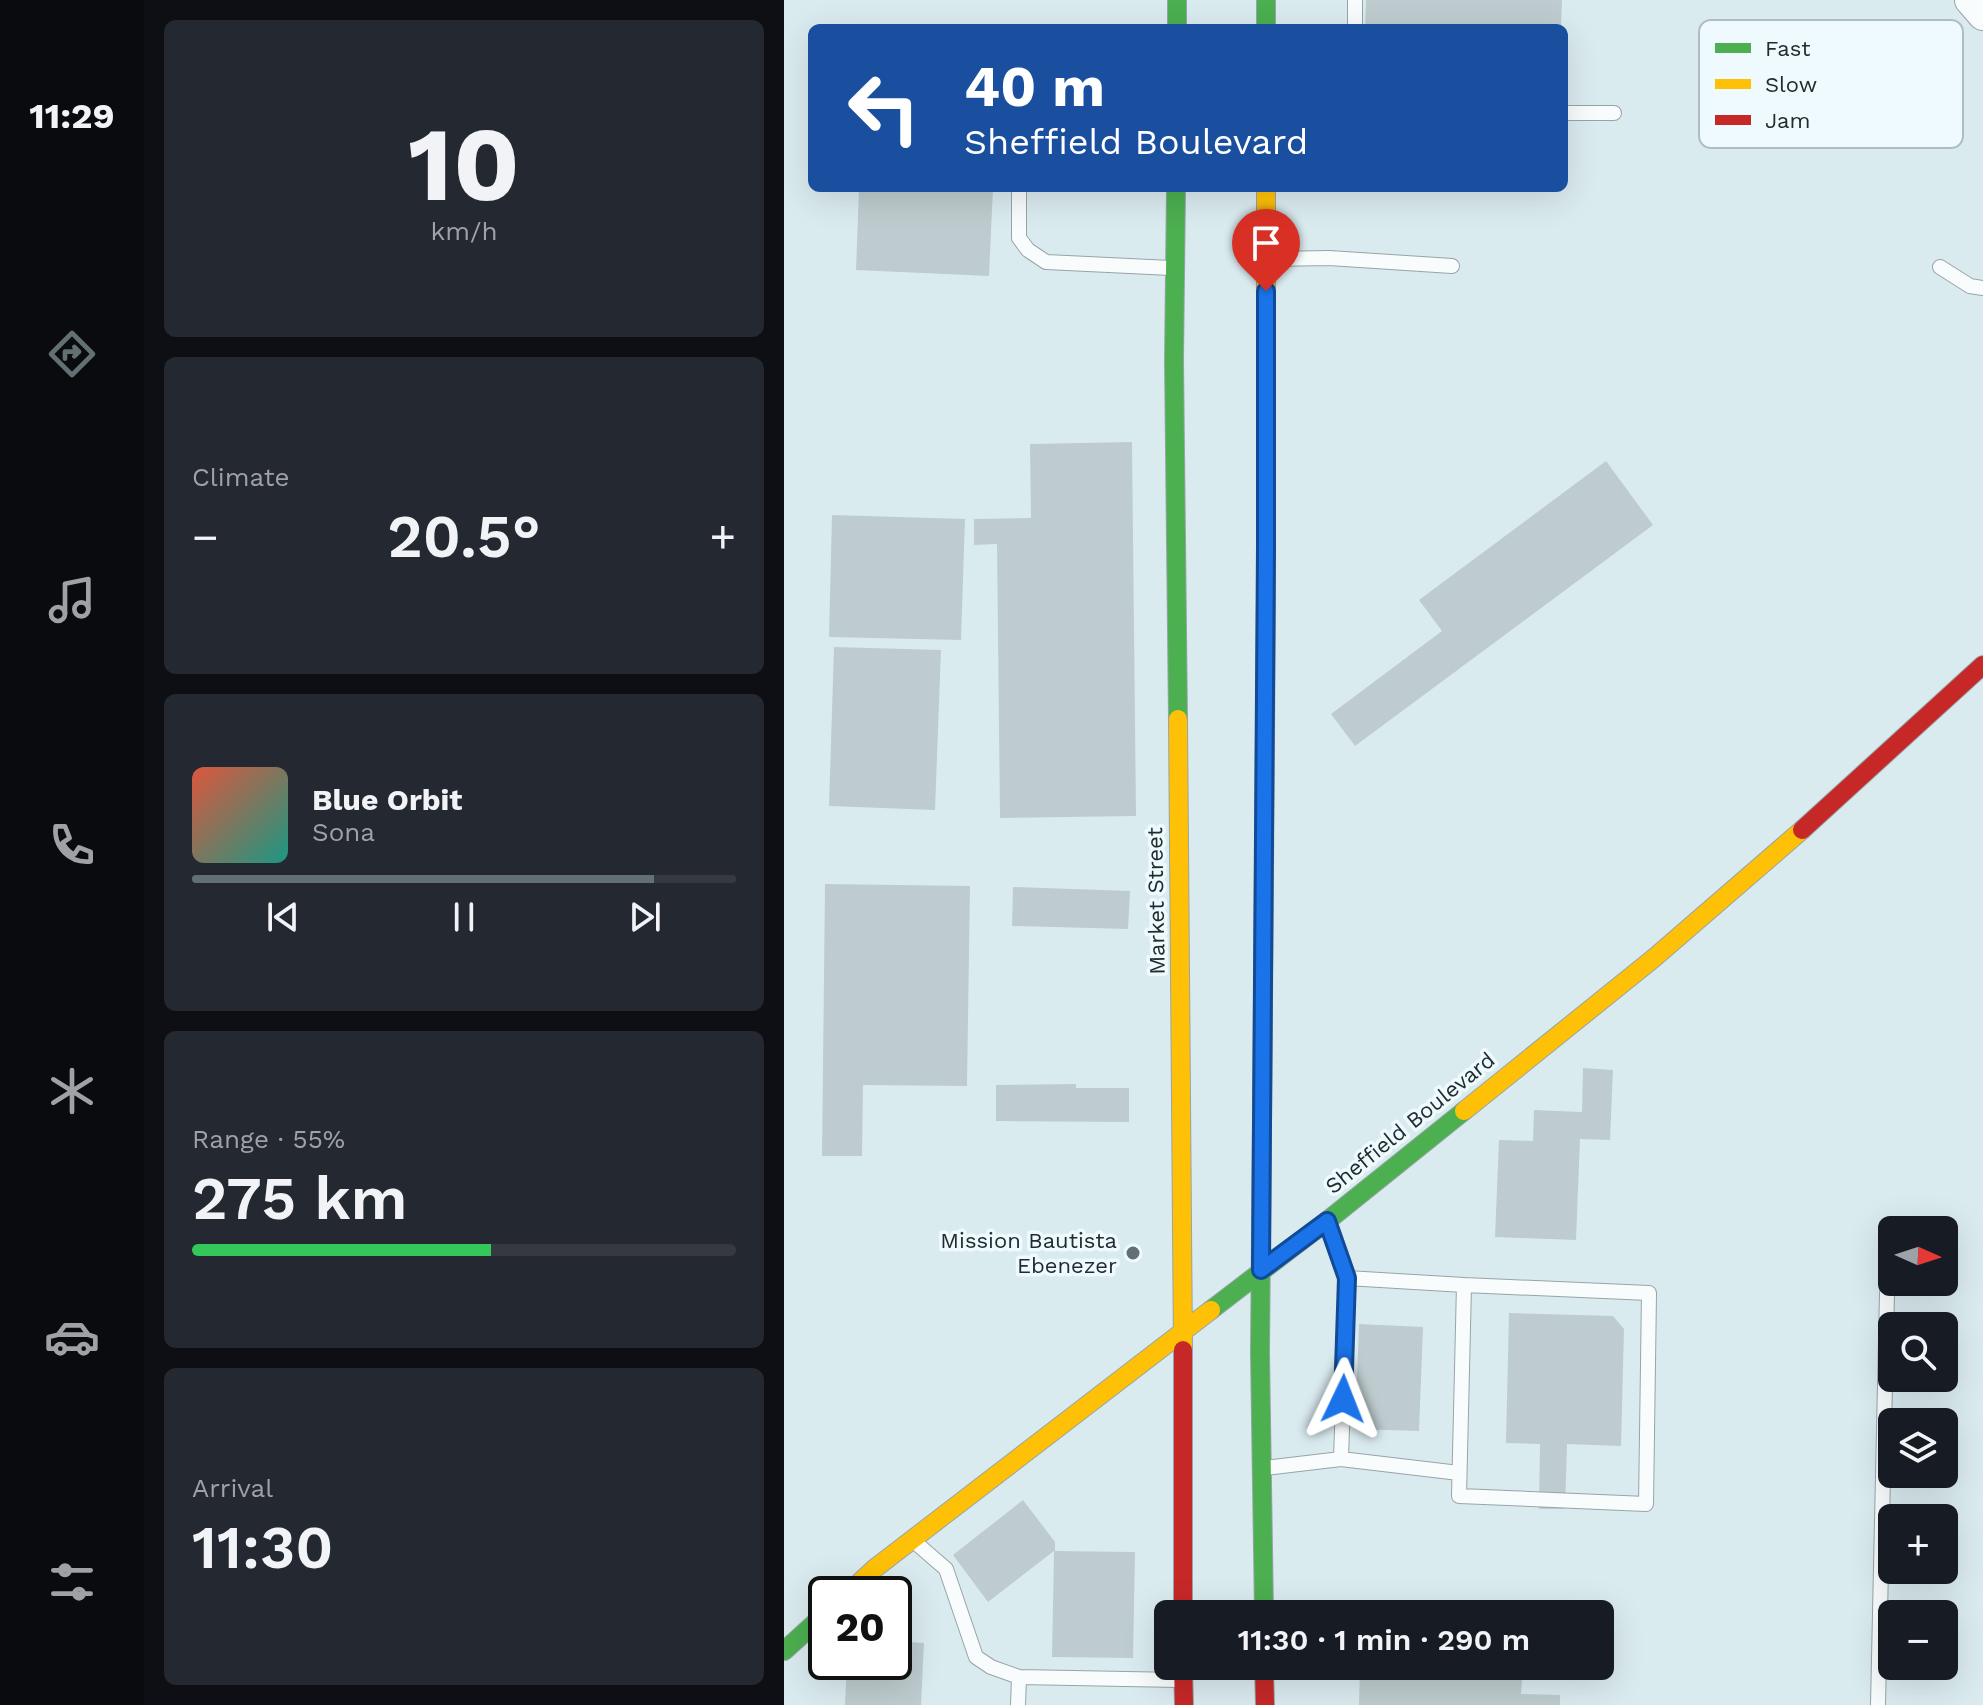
<!DOCTYPE html>
<html lang="en">
<head>
<meta charset="utf-8">
<style>
	body { margin:0; font-family:"Work Sans",sans-serif; background:#242831; color:#f1f3f6; height:100vh; display:flex; flex-direction:column; font-size:30px; white-space:nowrap }
	* { box-sizing:border-box; margin:0 }
	p { font-size:26px; color:#9ea1a6 }
	.icon { flex:none; width:44px; height:44px; fill:none; stroke:currentColor; stroke-width:2; stroke-linecap:round; stroke-linejoin:round }
	.map { position:relative; flex:1; overflow:hidden }
	.panel { display:flex; flex-direction:column; gap:20px; padding:20px; background:#0d0f14; width:640px }
	.panel>* { flex:none }
	.guide { position:absolute; left:24px; top:24px; width:760px; height:168px; border-radius:12px; box-shadow:0 8px 32px #0002; background:#1a4fa0; color:#fff; overflow:hidden }
	.needle { width:52px; rotate:93deg }
	.controls { position:absolute; left:1094px; top:1216px; display:grid; gap:16px }
	.controls a { display:grid; place-items:center; width:80px; height:80px; border-radius:12px; background:#171b24; box-shadow:0 8px 32px #0002; font-size:40px }
	.speed { position:absolute; left:24px; top:1576px; display:flex; gap:16px; font-size:40px; font-weight:700; text-align:center }
	.speed>* { display:grid; place-content:center; width:104px; height:104px; border-radius:50%; background:#171b24; box-shadow:0 8px 32px #0002; line-height:1 }
	.speed .limit { border:4px solid #111; border-radius:12px; background:#fff; color:#111 }
	.pin { position:absolute; display:grid; place-items:center; width:68px; height:68px; color:#fff; margin:-82px -34px; border-radius:50% 50% 50% 0; rotate:-45deg; box-shadow:0 0 8px #0007 }
	.pin .icon { rotate:45deg }
	.me { position:absolute; width:88px; margin:-44px; rotate:2deg; stroke-linejoin:round; filter:drop-shadow(0 0 6px #0008) }
	.turn { display:flex; align-items:center; gap:28px; height:168px; padding:0 24px; font-size:36px }
	.turn .icon { width:104px; height:104px; stroke-width:2.5 }
	.turn b { display:block; font-size:56px; line-height:68px }
	.big { font-size:60px; font-weight:600; line-height:1.1 }
	.panel .widget { flex:1; display:flex; flex-direction:column; justify-content:center; gap:12px; min-width:0; padding:0 28px; border-radius:12px; background:#242831 }
	.panel .dial { align-items:center; gap:0 }
	.dial b { font-size:104px; line-height:1 }
	.song { display:flex; align-items:center; gap:24px }
	.cover { width:96px; height:96px; border-radius:12px; background:linear-gradient(135deg,hsl(10 70% 55%),hsl(170 70% 35%)) }
	.played { height:8px; border-radius:4px; background:linear-gradient(90deg,#626f73 85%,#363941 85%) }
	.keys { display:flex; justify-content:space-around; direction:ltr }
	.heat { display:flex; justify-content:space-between; align-items:center; font-size:44px; direction:ltr }
	.charge { height:12px; border-radius:6px; background:linear-gradient(90deg,#34c759 55%,#363941 0) }
	.trip { position:absolute; left:370px; top:1600px; width:460px; height:80px; border-radius:12px; background:#171b24; box-shadow:0 8px 32px #0002; font-weight:600; line-height:80px; text-align:center }
	main { display:flex; flex:1; min-height:0 }
	.menu { display:flex; flex-direction:column; width:144px; justify-content:space-around; align-items:center; background:#090b0e; color:#9ea1a6 }
	.menu .icon { width:56px; height:56px }
	.menu .active { color:#626f73 }
	.menu b { font-size:36px; color:#f1f3f6 }
	.map>svg:first-child { display:block }
	.building { fill:#becccf }
	.lines { fill:none; stroke-linecap:round; stroke-linejoin:round }
	.lane-casing { stroke:#97a4a7; stroke-width:16 }
	.street-casing { stroke:#97a4a7; stroke-width:32 }
	.fast-casing { stroke:#97a4a7; stroke-width:20 }
	.slow-casing { stroke:#97a4a7; stroke-width:20 }
	.jam-casing { stroke:#97a4a7; stroke-width:20 }
	.lane { stroke:#f9fcfd; stroke-width:14 }
	.street { stroke:#f9fcfd; stroke-width:30 }
	.fast { stroke:#4caf50; stroke-width:18 }
	.slow { stroke:#ffc107; stroke-width:18 }
	.jam { stroke:#c62828; stroke-width:18 }
	.route-casing { stroke:#114b97; stroke-width:20 }
	.route { stroke:#1a73e8; stroke-width:14 }
	.poi-dot { fill:#626f73; stroke:#eefafd; stroke-width:3 }
	.labels { text-anchor:middle; dominant-baseline:central; stroke-width:7; stroke-linejoin:round; paint-order:stroke }
	.street-label { font-size:22px; fill:#212c2f; stroke:#eefafd }
	.poi-label { font-size:22px; fill:#212c2f; stroke:#eefafd; text-anchor:end }
	.key { fill:#eefafd; stroke:#b0bcbf; stroke-width:2 }
	.key-label { font-size:22px; fill:#212c2f }
</style>
</head>
<body>
<main>
<nav class="menu">
<b>11:29</b>
<svg class="icon active" aria-label="directions" viewBox="0 0 24 24"><path d="M12 3l9 9-9 9-9-9zM9 14v-3h6M13 9l2 2-2 2"/></svg>
<svg class="icon" aria-label="music" viewBox="0 0 24 24"><path d="M9 18V5l10-2v13"/><circle cx="6" cy="18" r="3"/><circle cx="16" cy="16" r="3"/></svg>
<svg class="icon" aria-label="phone" viewBox="0 0 24 24"><path d="M5 4h4l2 5-3 2q2 4 5 5l2-3 5 2v4C11 20 4 13 5 4z"/></svg>
<svg class="icon" aria-label="climate" viewBox="0 0 24 24"><path d="M12 3v18M4 7l16 10M4 17L20 7"/></svg>
<svg class="icon" aria-label="car" viewBox="0 0 24 24"><path d="M5 17H2v-5l4-1 3-4h7l3 4 3 1v5h-3M9 17h6M6 11h13"/><circle cx="7" cy="17" r="2"/><circle cx="17" cy="17" r="2"/></svg>
<svg class="icon" aria-label="filters" viewBox="0 0 24 24"><path d="M4 7h16M4 17h16"/><circle cx="9" cy="7" r="2"/><circle cx="15" cy="17" r="2"/></svg>
</nav>
<section class="panel">
<div class="widget dial"><b>10</b><p>km/h</p></div>
<div class="widget"><p>Climate</p>
<div class="heat"><a>−</a><b class="big">20.5°</b><a>+</a></div>
</div>
<div class="widget">
<div class="song"><i class="cover"></i><div><b>Blue Orbit</b><p>Sona</p></div></div>
<div class="played"></div>
<div class="keys"><svg class="icon" aria-label="previous" viewBox="0 0 24 24"><path d="M18 5L8 12l10 7zM5 5v14"/></svg><svg class="icon" aria-label="pause" viewBox="0 0 24 24"><path d="M8 5v14M16 5v14"/></svg><svg class="icon" aria-label="next" viewBox="0 0 24 24"><path d="M6 5l10 7-10 7zM19 5v14"/></svg></div>
</div>
<div class="widget"><p>Range · 55%</p><b class="big">275 km</b><div class="charge"></div></div>
<div class="widget"><p>Arrival</p><b class="big">11:30</b></div>
</section>
<div class="map">
<svg width="1199" height="1705" viewBox="0 0 1199 1705">
	<rect width="100%" height="100%" fill="#daebf0"/>
	<path class="building" d="M582 0H778L777 28H581Z
		M75 188H209L205 276 72 270Z
		M348 442 352 816 216 818 213 544 190 545V519L247 518 246 444Z
		M822 461 869 525 571 746 547 714 658 631 635 600Z
		M48 515 181 519 177 640 45 637Z
		M50 647 157 650 151 810 45 806Z
		M41 884 186 886 183 1086 79 1085 78 1156H38Z
		M229 887 346 891 344 929 228 926Z
		M799 1068 829 1070 826 1140 796 1139 792 1240 711 1237 715 1140 749 1141 750 1110 798 1112Z
		M292 1084V1088H345V1122L212 1121V1085Z
		M725 1313 829 1316 840 1329 837 1446 783 1444 781 1509H755L756 1444 722 1443Z
		M575 1324 639 1327 635 1431 571 1429Z
		M239 1500 271 1542V1551L351 1552 349 1658 268 1657 270 1551 204 1602 169 1555Z
		M110 1641 140 1643 137 1705H61L63 1662H110Z
		M576 1666H739L737 1694 776 1695V1705H575Z"/>
	<g class="lines">
		<g class="lane-casing">
			<path id="lane" d="M571 28V0
				M780 113H830
				M235 188V238L244 250 262 262 387 268
				M486 259 545 258 668 266
				M1156 267 1186 286 1199 288
				M544 1225 563 1278 557 1459
				M563 1278 680 1285 675 1496 862 1504 865 1293 680 1285
				M481 1468 557 1459 675 1473
				M132 1543 162 1569 192 1657 207 1667 235 1677
				M234 1705 235 1677 395 1680
				M1094 1705 1103 1293"/>
		</g>
		<g class="street-casing">
			<path id="street" d="M1186 0 1199 15"/>
		</g>
		<g class="fast-casing">
			<path id="fast" d="M393 0V28
				M482 0V28
				M392 188 390 361 394 719
				M479 1002 476 1353 480 1614
				M427 1310 543 1221 680 1111
				M0 1651 42 1613"/>
		</g>
		<g class="slow-casing">
			<path id="slow" d="M482 601V188
				M394 719 399 1350
				M680 1111 870 958 1018 830
				M63 1594 90 1569 427 1310"/>
		</g>
		<g class="jam-casing">
			<path id="jam" d="M1018 830 1199 665
				M479 1002 482 601
				M399 1350V1614
				M399 1666 400 1705
				M480 1666 481 1705"/>
		</g>
		<use href="#lane" class="lane"/>
		<use href="#street" class="street"/>
		<use href="#fast" class="fast"/>
		<use href="#slow" class="slow"/>
		<use href="#jam" class="jam"/>
	</g>
	<g class="lines">
		<g class="route-casing">
			<path id="route" d="M482 291V546L477 1270 543 1221 563 1278 559 1399"/>
		</g>
		<use href="#route" class="route"/>
	</g>
	<circle class="poi-dot" cx="349" cy="1253" r="8"/>
	<g class="labels">
		<g class="street-label">
			<text transform="translate(372 901) rotate(-91)">Market Street</text>
			<text transform="translate(626 1123) rotate(-39)">Sheffield Boulevard</text>
		</g>
		<g class="poi-label">
			<text x="333" y="1240">Mission Bautista<tspan x="333" dy="25">Ebenezer</tspan></text>
		</g>
	</g>
	<rect x="915" y="20" width="264" height="128" rx="12" class="key"/>
	<rect x="931" y="43" width="36" height="10" fill="#4caf50"/>
	<rect x="931" y="79" width="36" height="10" fill="#ffc107"/>
	<rect x="931" y="115" width="36" height="10" fill="#c62828"/>
	<g class="key-label">
		<text x="981" y="56">Fast</text>
		<text x="981" y="92">Slow</text>
		<text x="981" y="128">Jam</text>
	</g>
</svg>
<div class="controls">
<a><svg class="needle" viewBox="-14 -14 28 28"><path d="M0-13l5 13h-10z" fill="#e53935"/><path d="M0 13l5-13h-10z" fill="#9ea1a6"/></svg></a>
<a><svg class="icon" aria-label="search" viewBox="0 0 24 24"><circle cx="10" cy="10" r="6"/><path d="M15 15l6 6"/></svg></a>
<a><svg class="icon" aria-label="layers" viewBox="0 0 24 24"><path d="M12 4l9 5-9 5-9-5zM3 14l9 5 9-5"/></svg></a>
<a>+</a>
<a>−</a>
</div>
<div class="speed"><div class="limit">20</div></div>
<div class="pin" style="left:482px;top:291px;background:#d93025"><svg class="icon" aria-label="arrive" viewBox="0 0 24 24"><path d="M6 21V4h12l-3 4 3 4H6"/></svg></div>
<svg class="me" style="left:559px;top:1399px" viewBox="-20 -20 40 40"><path d="M0-17L14 15 0 8-14 15z" fill="#1a73e8" stroke="#fff" stroke-width="4"/></svg>
<div class="trip">11:30 · 1 min · 290 m</div>
<div class="guide">
<div class="turn"><svg class="icon" aria-label="left" viewBox="0 0 24 24"><path d="M17 20v-9H6M10 6l-5 5 5 5"/></svg><div><b>40 m</b>Sheffield Boulevard</div></div>
</div>
</div>
</main>
</body>
</html>
